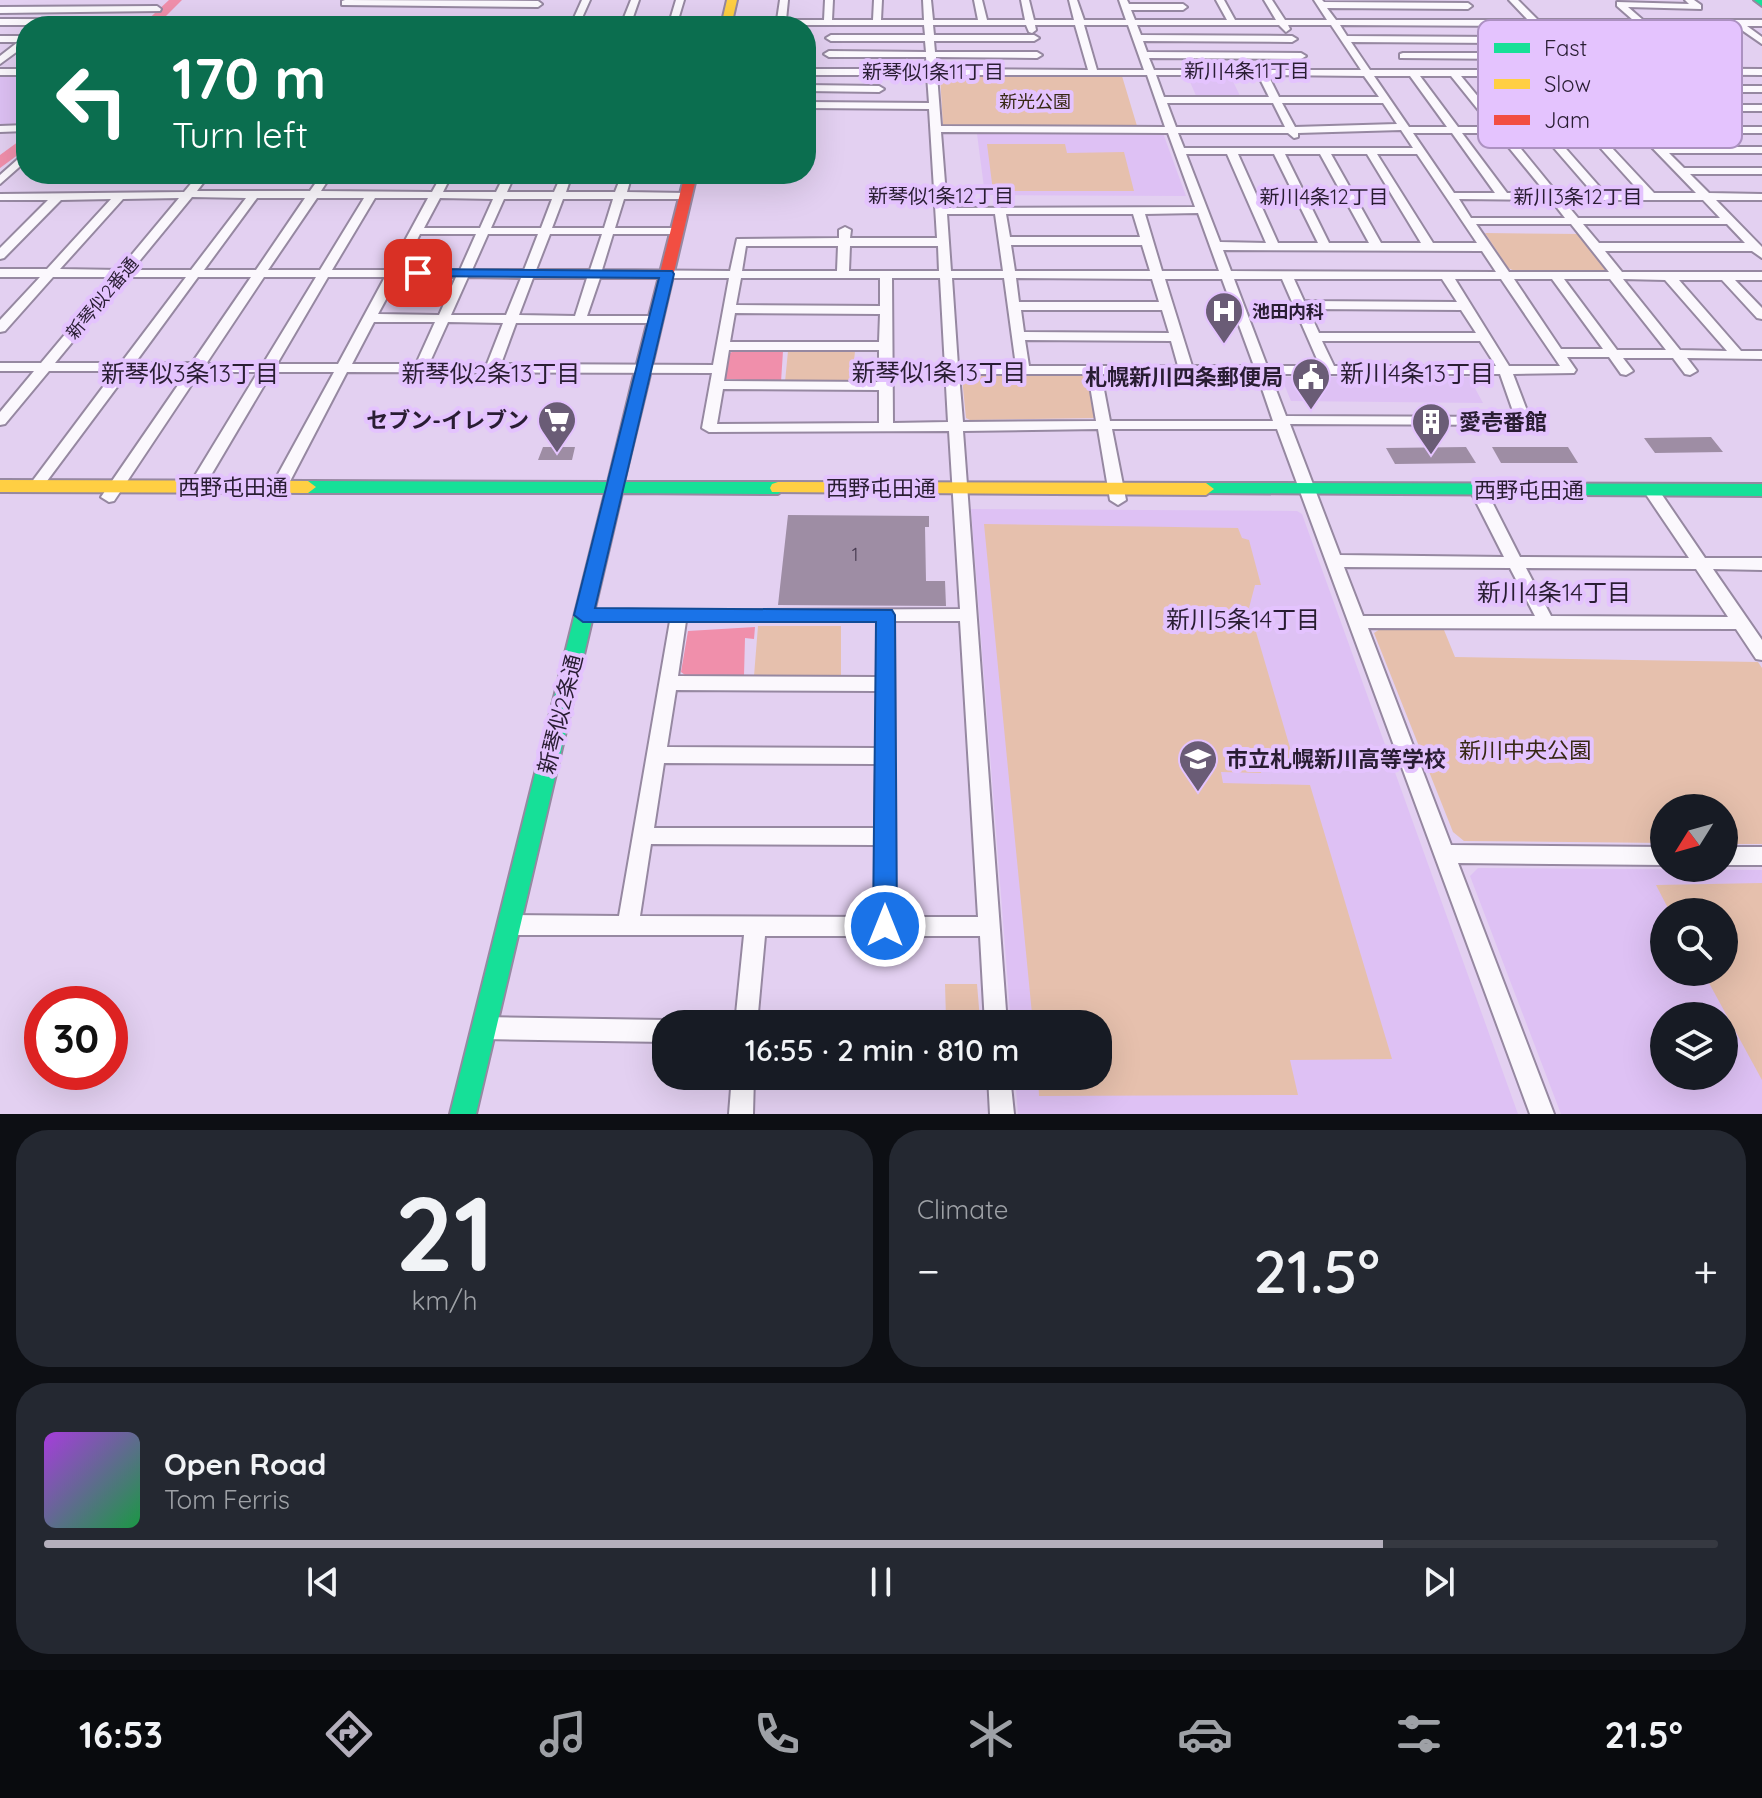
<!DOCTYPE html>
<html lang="en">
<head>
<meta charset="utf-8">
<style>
	body { margin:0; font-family:Quicksand,"Noto Sans JP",sans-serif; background:#242831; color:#f1f3f6; height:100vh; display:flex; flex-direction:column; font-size:30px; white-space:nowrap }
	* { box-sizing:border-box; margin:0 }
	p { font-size:26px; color:#9ea1a6 }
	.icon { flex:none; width:44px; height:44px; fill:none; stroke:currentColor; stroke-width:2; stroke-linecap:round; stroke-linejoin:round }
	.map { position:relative; height:1114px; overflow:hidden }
	.drawer { display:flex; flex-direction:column; gap:16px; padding:16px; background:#0d0f14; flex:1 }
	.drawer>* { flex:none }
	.hud { position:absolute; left:16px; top:16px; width:800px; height:168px; border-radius:32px; box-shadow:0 8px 32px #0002; background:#0b6e4f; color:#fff; overflow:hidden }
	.needle { width:52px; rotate:233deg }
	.tools { position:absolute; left:1650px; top:794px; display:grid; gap:16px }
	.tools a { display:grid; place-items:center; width:88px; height:88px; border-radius:50%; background:#171b24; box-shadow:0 8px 32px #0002; font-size:40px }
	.speed { position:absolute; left:24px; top:986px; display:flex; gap:16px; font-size:40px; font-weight:700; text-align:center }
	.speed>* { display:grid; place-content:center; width:104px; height:104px; border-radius:50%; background:#171b24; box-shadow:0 8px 32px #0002; line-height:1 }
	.speed .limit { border:12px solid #d22; background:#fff; color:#111 }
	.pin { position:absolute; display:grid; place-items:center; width:68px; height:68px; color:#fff; margin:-34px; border-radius:16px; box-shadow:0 4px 12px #0006 }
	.me { position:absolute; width:88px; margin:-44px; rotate:0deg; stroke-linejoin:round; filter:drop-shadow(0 0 6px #0008) }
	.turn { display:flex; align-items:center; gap:28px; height:168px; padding:0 24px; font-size:36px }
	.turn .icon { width:104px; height:104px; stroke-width:2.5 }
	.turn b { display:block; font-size:56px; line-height:68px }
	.big { font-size:60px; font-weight:600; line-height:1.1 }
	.drawer .card { flex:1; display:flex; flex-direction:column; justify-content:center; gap:12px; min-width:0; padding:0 28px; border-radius:32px; background:#242831 }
	.drawer .dial { align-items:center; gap:0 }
	.dial b { font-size:104px; line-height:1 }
	.song { display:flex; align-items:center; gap:24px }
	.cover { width:96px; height:96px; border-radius:12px; background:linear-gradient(135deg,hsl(280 70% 55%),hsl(140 70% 35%)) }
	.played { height:8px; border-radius:4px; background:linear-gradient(90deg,#b4afbc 80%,#363941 80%) }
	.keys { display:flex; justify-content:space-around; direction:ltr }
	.heat { display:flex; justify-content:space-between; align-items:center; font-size:44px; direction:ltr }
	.drawer .tiles { flex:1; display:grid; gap:16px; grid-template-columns:1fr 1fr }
	.card:last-child { grid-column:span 2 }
	.trip { position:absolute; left:652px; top:1010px; width:460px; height:80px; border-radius:32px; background:#171b24; box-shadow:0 8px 32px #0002; font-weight:600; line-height:80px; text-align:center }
	.dock { display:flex; height:128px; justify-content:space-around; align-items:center; background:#090b0e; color:#9ea1a6 }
	.dock .icon { width:56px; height:56px }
	.dock .selected { color:#b4afbc }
	.dock b { font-size:36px; color:#f1f3f6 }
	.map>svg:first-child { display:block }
	.built { fill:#dec1f4; fill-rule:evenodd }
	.green { fill:#e6c0ad }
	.water { fill:#f08fab }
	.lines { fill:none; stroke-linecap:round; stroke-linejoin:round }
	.river { fill:#f08fab; fill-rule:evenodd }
	.building { fill:#9e8da4 }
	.street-casing { stroke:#9688a1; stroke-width:4 }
	.fast-casing { stroke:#9688a1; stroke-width:4 }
	.slow-casing { stroke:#9688a1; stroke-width:4 }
	.jam-casing { stroke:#9688a1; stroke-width:4 }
	.street { fill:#fbf8fd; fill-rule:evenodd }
	.fast { fill:#16e098; fill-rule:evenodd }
	.slow { fill:#ffcf43; fill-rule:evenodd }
	.jam { fill:#f24e42; fill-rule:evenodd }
	.route { fill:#1a73e8; stroke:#114b97; stroke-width:2 }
	.labels { text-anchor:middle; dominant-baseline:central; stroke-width:8; stroke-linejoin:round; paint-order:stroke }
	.far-park-label { font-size:18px; fill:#372815; stroke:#e4c3fe }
	.far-street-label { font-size:18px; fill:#291d33; stroke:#e4c3fe }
	.far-poi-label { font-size:18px; font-weight:bold; fill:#291d33; stroke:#e4c3fe; text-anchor:start }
	.number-label { font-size:18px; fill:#46394f }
	.far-neighbourhood-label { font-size:20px; fill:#291d33; stroke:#e4c3fe }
	.poi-label { font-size:22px; font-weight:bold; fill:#291d33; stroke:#e4c3fe; text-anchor:end }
	.street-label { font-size:22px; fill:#291d33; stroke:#e4c3fe }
	.park-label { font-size:22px; fill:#372815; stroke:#e4c3fe }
	.neighbourhood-label { font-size:24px; fill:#291d33; stroke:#e4c3fe }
	.key { fill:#e4c3fe; stroke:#ac91c1; stroke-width:2 }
	.key-label { font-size:22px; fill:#291d33 }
</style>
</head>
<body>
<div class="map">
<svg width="1762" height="1114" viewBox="0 0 1762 1114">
	<rect width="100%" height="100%" fill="#e3d0f1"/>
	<path class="built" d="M26 74V124L0 125V75Z
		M1187 75H1230L1241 98H1197Z
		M1163 133 1186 196 985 195 977 134Z
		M1281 377H1469L1483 403 1291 401Z
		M971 509 1297 511 1302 514 1518 1114H1018L1015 1076H1098V1024H1011Z
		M1478 868 1762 870V1114H1561L1470 876ZM1664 912H1724V972H1664ZM1664 1016H1724V1076H1664Z"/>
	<path class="green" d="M940 75 1122 76 1137 126H943Z
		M987 144H1065L1067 153 1124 152 1134 191H993Z
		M1485 233 1580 234 1609 270 1515 271 1508 268Z
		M788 351H855L852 382H785Z
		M967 375 1085 376 1088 379 1097 418 970 420 966 418 962 378Z
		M984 524 1238 528 1242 538 1249 540 1261 585H1255L1249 608 1296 768H1262L1261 773 1221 772 1223 783 1310 785 1392 1059 1290 1060 1298 1095 1039 1096 1038 1076H1098V1024H1033Z
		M758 626H841V676H754Z
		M1383 627 1444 630 1455 657 1758 662 1762 668V844H1724V808H1664V843L1464 841 1453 832 1374 633Z
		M1762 883V1080L1703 972H1724V912H1670L1656 885Z
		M945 984H977L980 1020 946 1019Z"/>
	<path class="water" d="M734 351H783L781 382 725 379 728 354Z
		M755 627 754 639 745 638 744 675H685L681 672 688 631Z"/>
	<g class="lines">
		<path class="river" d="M169 0H182L156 26H141Z
			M26 136V149L0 168V155Z"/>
	</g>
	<path class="building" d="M1711 437 1723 452 1655 453 1644 438Z
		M543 447H575L572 460H538Z
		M1466 447 1476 463 1395 464 1386 448Z
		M1492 447H1568L1578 463H1501Z
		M788 515 929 516V527H925L926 581H945L946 606 778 605Z"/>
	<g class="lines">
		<g class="street-casing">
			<path id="street" d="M345 0 538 1 542 4 538 7 342 5V1Z
				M582 0H590L581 20H623L631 0H639L632 20H670L676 0H684L678 20H777L780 0H788L786 20H824L825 0H833L832 20H873L874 0H882L881 20H924L923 0H931L933 20H978L974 0H982L987 20H1025L1021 0H1029L1034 20H1074L1069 0H1077L1084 20H1126L1119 0H1127L1129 4H1183L1187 7 1183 10H1131L1135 20H1227L1216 0H1224L1235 20H1276L1264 0H1272L1285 20H1327L1314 0H1322L1324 2 1468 3 1472 6 1468 9 1327 8 1336 20H1528L1509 0H1518L1538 20H1633L1617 6V2L1689 4 1685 0H1694L1701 5V9L1628 7 1643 20H1762V26H1747L1762 37V44L1736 26H1543L1553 35 1709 36 1714 39 1709 42 1558 41 1570 53H1730L1735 56 1730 59H1576L1585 68 1762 69V75L1591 74 1603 86H1762V92H1609L1622 105H1762V111H1627L1643 127H1762V133H1649L1663 147H1762V153H1669L1684 168H1762V174H1690L1709 193 1762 194V200H1716L1762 247V258L1752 251H1605L1622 272H1762V280H1735L1762 308V319L1757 318 1722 280H1679L1741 351H1762V359L1687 358 1697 371 1690 375 1685 374 1673 358H1623L1633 371 1626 375 1621 374 1609 357H1567L1576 370 1574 373 1513 374 1531 421 1524 425 1290 424 1340 555 1504 557 1470 490 1478 485 1486 490 1520 557 1689 558 1643 490 1651 485 1656 486 1705 558H1762V570L1713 569 1762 640V660L1756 659 1736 629 1368 628 1451 845 1664 847V865L1458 863 1554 1114H1530L1277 429H1112L1126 500 1118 505 1110 500 1098 429 963 431 1007 1024H985L980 936H765L757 1024H735L744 935H509L502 932 499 925 502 918 509 915 619 916 670 621H583L577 619 575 615 577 611 960 609 949 431 709 432 702 428 712 373 347 372 287 487 279 492 271 487 334 372H272L204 487 196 492 188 487 258 372H200L114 501 109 502 101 497 187 372 129 371 41 489H31L28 486 31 483 115 371H49L5 424 0 425V412L34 371H0V363H41L113 277H53L5 331 0 332V320L40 277H0V269H47L111 199 61 200 4 258 0 259V248L48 200H0V194L184 192 199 174H210L197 191H310L322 174H332L321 191 432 192 442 174H452L443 192H496L505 174H515L507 192H554L562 174H572L566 192H615L622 174H632L627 192 685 193 691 196 685 199H624L615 228H677L683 231 677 234H613L602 270 730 271 737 239 839 238V230L845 227 851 230 850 238H937L929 109 806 108V102L929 103 927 75H806V69H927L926 57H829L824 54 829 51 926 52 925 41H831L826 38 831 35H925L924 25H0V19L573 20ZM933 25H1026L1029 32 1032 33 1036 30 1035 25H1075L1088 70 936 69V57L1037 58 1042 55 1037 52H935L934 41H1034L1039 38 1034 35H934ZM1084 25H1128L1144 70H1097ZM1137 25H1279L1286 32 1290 29 1288 25H1331L1361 70H1154L1149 58 1301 59 1306 56 1301 53 1147 52 1143 41 1292 42 1297 39 1292 36 1141 35ZM1340 25 1533 26 1576 70H1370L1351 42 1499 43 1504 40 1499 37 1347 36ZM937 75H1147L1165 127 941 126ZM1156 75H1258L1269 97H1164ZM1268 75 1364 76 1379 97H1279ZM1374 76H1410L1447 127H1409ZM1420 76H1451L1492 127H1458ZM1461 76H1492L1536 127H1503ZM1503 76H1534L1581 127H1547ZM1545 76H1582L1632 127H1592ZM1167 103H1273L1285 127H1176ZM1282 103H1383L1397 124 1295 127ZM1401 130 1413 148H1184L1178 133H1288L1294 138 1298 137V133ZM941 132 1168 133 1195 207 947 208ZM1413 133H1452L1495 193H1454ZM1462 133H1497L1546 193H1507ZM1508 133H1541L1593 193H1557ZM1552 133H1587L1641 193H1605ZM1598 133H1638L1696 193H1654ZM1186 154H1227L1266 243 1220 242ZM1238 154H1274L1318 243H1278ZM1285 154H1320L1369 243H1329ZM1331 154H1367L1421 243H1381ZM1377 154H1417L1477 243H1433ZM192 197 246 198 191 270H132ZM179 198 119 270 60 269 123 199ZM257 198H305L256 270H204ZM317 198H364L320 270H268ZM375 198H428L389 270H332ZM440 198 493 199 480 228H424ZM504 199H552L541 228H491ZM563 199H613L604 228H552ZM1459 199 1551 200 1565 218H1471ZM1563 200H1703L1720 218H1578ZM1198 213 1219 271H1162L1145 214ZM947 214H995L1003 271H951ZM1006 214H1133L1140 237H1010ZM1476 224H1571L1609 272H1509ZM1583 224H1727L1745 243H1599ZM420 234H476L460 270H402ZM488 234H538L524 270H472ZM550 234H602L590 270H536ZM1011 245H1142L1150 271H1015ZM746 246H838L837 271H742ZM850 246H938L939 271H849ZM1223 250 1482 251 1496 272 1231 271ZM126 277H186L121 363H55ZM198 277H251L192 363H135ZM264 277H316L263 364H206ZM328 277H385L338 364H277ZM398 277H456L439 315 378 314ZM468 277 521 278 506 315H451ZM533 278H587L575 316 519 315ZM600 278H729L713 365 501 364 516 323H660L661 320 655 316H587ZM741 278H880V306L736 305ZM892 278H940L948 422 893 423ZM952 278H1004L1016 366H958ZM1016 278 1152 279 1159 302H1019ZM1165 279H1222L1254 366H1192ZM1234 279H1282L1320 366H1267ZM1294 279H1442L1457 302 1304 301ZM1455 279H1501L1560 366H1509ZM1514 279H1552L1603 349H1561ZM1564 279H1610L1666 350H1617ZM1623 279 1665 280 1727 351 1680 350ZM1308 309 1461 310 1476 333H1319ZM1021 310H1162L1169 333 1024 332ZM735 313 880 314 879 342H730ZM374 322H435L416 364H352ZM448 322 503 323 487 364H429ZM1025 340 1171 341 1178 366H1029ZM1322 341H1480L1496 366H1334ZM729 350H879V382L724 381ZM959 374H1088L1096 421 963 422ZM1101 374 1187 376 1257 374 1273 421H1110ZM1270 374H1500L1515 417 1286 416ZM723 389 879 390V423L717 424ZM1344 567 1510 568 1535 616H1363ZM1526 568 1696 569 1728 617 1551 616ZM686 621H878L877 677 678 676ZM894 621H960L978 917H895ZM676 690 877 691 876 748 667 747ZM664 763 876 764 875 828H654ZM651 844 875 845V917L640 916Z
				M157 6 161 9 160 11 0 13V7Z
				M0 36H26V45L0 64V56L18 42H0Z
				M1403 53H1514L1519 56 1514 59 1400 58V54Z
				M0 69H26V75H0Z
				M806 85 879 86 884 89 879 92 806 91Z
				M26 125V131L0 132V126Z
				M26 152V161L0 184V175Z
				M1724 847H1762V865H1724Z
				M484 1017 666 1020 674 1024H666V1042L484 1039 476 1036 473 1028 476 1020Z
				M732 1076H754L753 1114H729Z
				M988 1076H1010L1014 1114H990Z"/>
		</g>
		<g class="fast-casing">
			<path id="fast" d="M1754 0H1762V6Z
				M640 378 648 383 624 482H778L786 488 778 494 622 493 476 1114H450L605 493H308L300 487 308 481 608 482 632 383Z
				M1206 483 1762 484V496L1200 493 1198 489 1200 485Z"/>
		</g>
		<g class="slow-casing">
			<path id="slow" d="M727 0H737L731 26H721Z
				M0 480 308 481 316 487 308 493 0 492Z
				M778 482 1206 483 1214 489 1206 495 772 492 770 488 772 484Z"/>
		</g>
		<g class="jam-casing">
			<path id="jam" d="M685 174H697L648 383 640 388 632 383Z"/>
		</g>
		<use href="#street" class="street"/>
		<use href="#fast" class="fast"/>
		<use href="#slow" class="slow"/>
		<use href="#jam" class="jam"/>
	</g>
	<path class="route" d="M418 269 672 271 674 274 595 608 892 610 895 615 897 926 894 934 885 937 877 934 873 926 876 622H583L574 615 659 278 413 276 411 273Z"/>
	<defs>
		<g id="hospital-pin" transform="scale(2)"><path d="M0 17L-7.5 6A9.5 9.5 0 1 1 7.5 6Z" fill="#6a5c76" stroke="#e4c3fe"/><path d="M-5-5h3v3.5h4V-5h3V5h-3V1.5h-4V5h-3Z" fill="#fff"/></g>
		<g id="civic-pin" transform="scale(2)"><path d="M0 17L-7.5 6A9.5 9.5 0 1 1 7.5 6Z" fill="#6a5c76" stroke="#e4c3fe"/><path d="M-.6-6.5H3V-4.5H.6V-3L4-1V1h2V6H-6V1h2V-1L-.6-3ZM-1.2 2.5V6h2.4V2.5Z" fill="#fff"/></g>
		<g id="supermarket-pin" transform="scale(2)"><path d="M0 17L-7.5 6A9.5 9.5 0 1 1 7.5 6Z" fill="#6a5c76" stroke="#e4c3fe"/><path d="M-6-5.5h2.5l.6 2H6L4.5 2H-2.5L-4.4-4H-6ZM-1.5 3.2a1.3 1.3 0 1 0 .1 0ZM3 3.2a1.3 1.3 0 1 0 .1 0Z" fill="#fff"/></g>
		<g id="building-pin" transform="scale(2)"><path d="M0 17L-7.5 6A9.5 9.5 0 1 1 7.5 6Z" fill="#6a5c76" stroke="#e4c3fe"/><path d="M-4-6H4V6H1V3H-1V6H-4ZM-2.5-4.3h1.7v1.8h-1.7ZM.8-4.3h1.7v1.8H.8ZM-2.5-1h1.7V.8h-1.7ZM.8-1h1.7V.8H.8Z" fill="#fff"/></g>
		<g id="school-pin" transform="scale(2)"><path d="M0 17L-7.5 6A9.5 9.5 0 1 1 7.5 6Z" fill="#6a5c76" stroke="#e4c3fe"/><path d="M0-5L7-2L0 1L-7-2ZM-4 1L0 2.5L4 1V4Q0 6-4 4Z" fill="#fff"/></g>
	</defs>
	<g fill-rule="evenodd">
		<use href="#hospital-pin" x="1224" y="311"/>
		<use href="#civic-pin" x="1311" y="377"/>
		<use href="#supermarket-pin" x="557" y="420"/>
		<use href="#building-pin" x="1431" y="422"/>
		<use href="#school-pin" x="1198" y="759"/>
	</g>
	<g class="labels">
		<g class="far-park-label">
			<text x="1035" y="101">新光公園</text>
		</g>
		<g class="far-street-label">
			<text transform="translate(102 298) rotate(-50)">新琴似2番通</text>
		</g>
		<g class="far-poi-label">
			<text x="1252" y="311">池田内科</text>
		</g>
		<g class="number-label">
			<text x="855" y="554">1</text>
		</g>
		<g class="far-neighbourhood-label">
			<text x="1247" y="70">新川4条11丁目</text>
			<text x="933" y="71">新琴似1条11丁目</text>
			<text x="941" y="195">新琴似1条12丁目</text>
			<text x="1324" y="196">新川4条12丁目</text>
			<text x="1578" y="196">新川3条12丁目</text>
		</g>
		<g class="poi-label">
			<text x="1283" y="377">札幌新川四条郵便局</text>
			<text x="529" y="420">セブン-イレブン</text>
			<text x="1459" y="422" text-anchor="start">愛壱番館</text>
			<text x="1226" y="759" text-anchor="start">市立札幌新川高等学校</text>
		</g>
		<g class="street-label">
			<text x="233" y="487">西野屯田通</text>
			<text x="881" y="488">西野屯田通</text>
			<text x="1529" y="490">西野屯田通</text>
			<text transform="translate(560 714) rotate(-76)">新琴似2条通</text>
		</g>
		<g class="park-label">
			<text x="1525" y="750">新川中央公園</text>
		</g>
		<g class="neighbourhood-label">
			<text x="939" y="372">新琴似1条13丁目</text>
			<text x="190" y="373">新琴似3条13丁目</text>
			<text x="491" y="373">新琴似2条13丁目</text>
			<text x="1417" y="373">新川4条13丁目</text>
			<text x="1554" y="592">新川4条14丁目</text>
			<text x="1243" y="619">新川5条14丁目</text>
		</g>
	</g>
	<rect x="1478" y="20" width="264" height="128" rx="12" class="key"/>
	<rect x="1494" y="43" width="36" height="10" fill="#16e098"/>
	<rect x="1494" y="79" width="36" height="10" fill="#ffcf43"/>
	<rect x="1494" y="115" width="36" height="10" fill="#f24e42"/>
	<g class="key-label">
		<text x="1544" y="56">Fast</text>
		<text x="1544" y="92">Slow</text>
		<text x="1544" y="128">Jam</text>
	</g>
</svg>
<div class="tools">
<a><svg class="needle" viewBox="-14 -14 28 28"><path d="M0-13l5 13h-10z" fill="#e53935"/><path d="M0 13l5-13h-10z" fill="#9ea1a6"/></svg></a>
<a><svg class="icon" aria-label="search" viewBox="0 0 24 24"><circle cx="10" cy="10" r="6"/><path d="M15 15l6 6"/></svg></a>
<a><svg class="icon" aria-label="layers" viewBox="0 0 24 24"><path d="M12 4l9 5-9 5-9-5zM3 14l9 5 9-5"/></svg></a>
</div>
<div class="speed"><div class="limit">30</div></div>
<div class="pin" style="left:418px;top:273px;background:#d93025"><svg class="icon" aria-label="arrive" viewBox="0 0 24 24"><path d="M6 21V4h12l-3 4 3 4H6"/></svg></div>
<svg class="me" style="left:885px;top:926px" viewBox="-20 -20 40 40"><circle r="17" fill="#1a73e8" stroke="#fff" stroke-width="3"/><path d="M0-11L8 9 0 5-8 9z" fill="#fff"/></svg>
<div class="trip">16:55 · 2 min · 810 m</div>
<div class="hud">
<div class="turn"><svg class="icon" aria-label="left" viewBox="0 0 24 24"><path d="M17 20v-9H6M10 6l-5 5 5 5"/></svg><div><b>170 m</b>Turn left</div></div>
</div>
</div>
<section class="drawer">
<div class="tiles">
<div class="card dial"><b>21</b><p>km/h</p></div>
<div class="card"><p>Climate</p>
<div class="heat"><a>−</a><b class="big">21.5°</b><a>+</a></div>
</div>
<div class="card">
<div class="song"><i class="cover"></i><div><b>Open Road</b><p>Tom Ferris</p></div></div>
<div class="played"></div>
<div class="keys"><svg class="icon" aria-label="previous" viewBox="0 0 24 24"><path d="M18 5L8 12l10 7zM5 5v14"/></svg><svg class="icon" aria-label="pause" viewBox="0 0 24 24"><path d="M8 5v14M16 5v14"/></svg><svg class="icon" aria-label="next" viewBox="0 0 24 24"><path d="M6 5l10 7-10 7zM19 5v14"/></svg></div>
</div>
</div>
</section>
<nav class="dock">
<b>16:53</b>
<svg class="icon selected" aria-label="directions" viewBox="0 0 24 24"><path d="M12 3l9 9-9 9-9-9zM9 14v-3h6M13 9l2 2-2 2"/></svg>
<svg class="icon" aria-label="music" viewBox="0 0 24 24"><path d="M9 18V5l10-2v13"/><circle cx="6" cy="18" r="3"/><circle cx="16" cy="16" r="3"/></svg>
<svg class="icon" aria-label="phone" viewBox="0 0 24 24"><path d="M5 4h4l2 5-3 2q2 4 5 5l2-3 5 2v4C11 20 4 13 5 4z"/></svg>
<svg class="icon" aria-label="climate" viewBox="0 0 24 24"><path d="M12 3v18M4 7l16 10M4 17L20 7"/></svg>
<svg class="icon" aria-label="car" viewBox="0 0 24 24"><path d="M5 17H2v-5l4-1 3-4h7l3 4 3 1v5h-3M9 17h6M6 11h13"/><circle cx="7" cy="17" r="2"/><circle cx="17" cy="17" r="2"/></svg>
<svg class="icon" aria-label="filters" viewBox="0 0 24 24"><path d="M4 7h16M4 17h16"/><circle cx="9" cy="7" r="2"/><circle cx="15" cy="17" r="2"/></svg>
<b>21.5°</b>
</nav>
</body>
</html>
